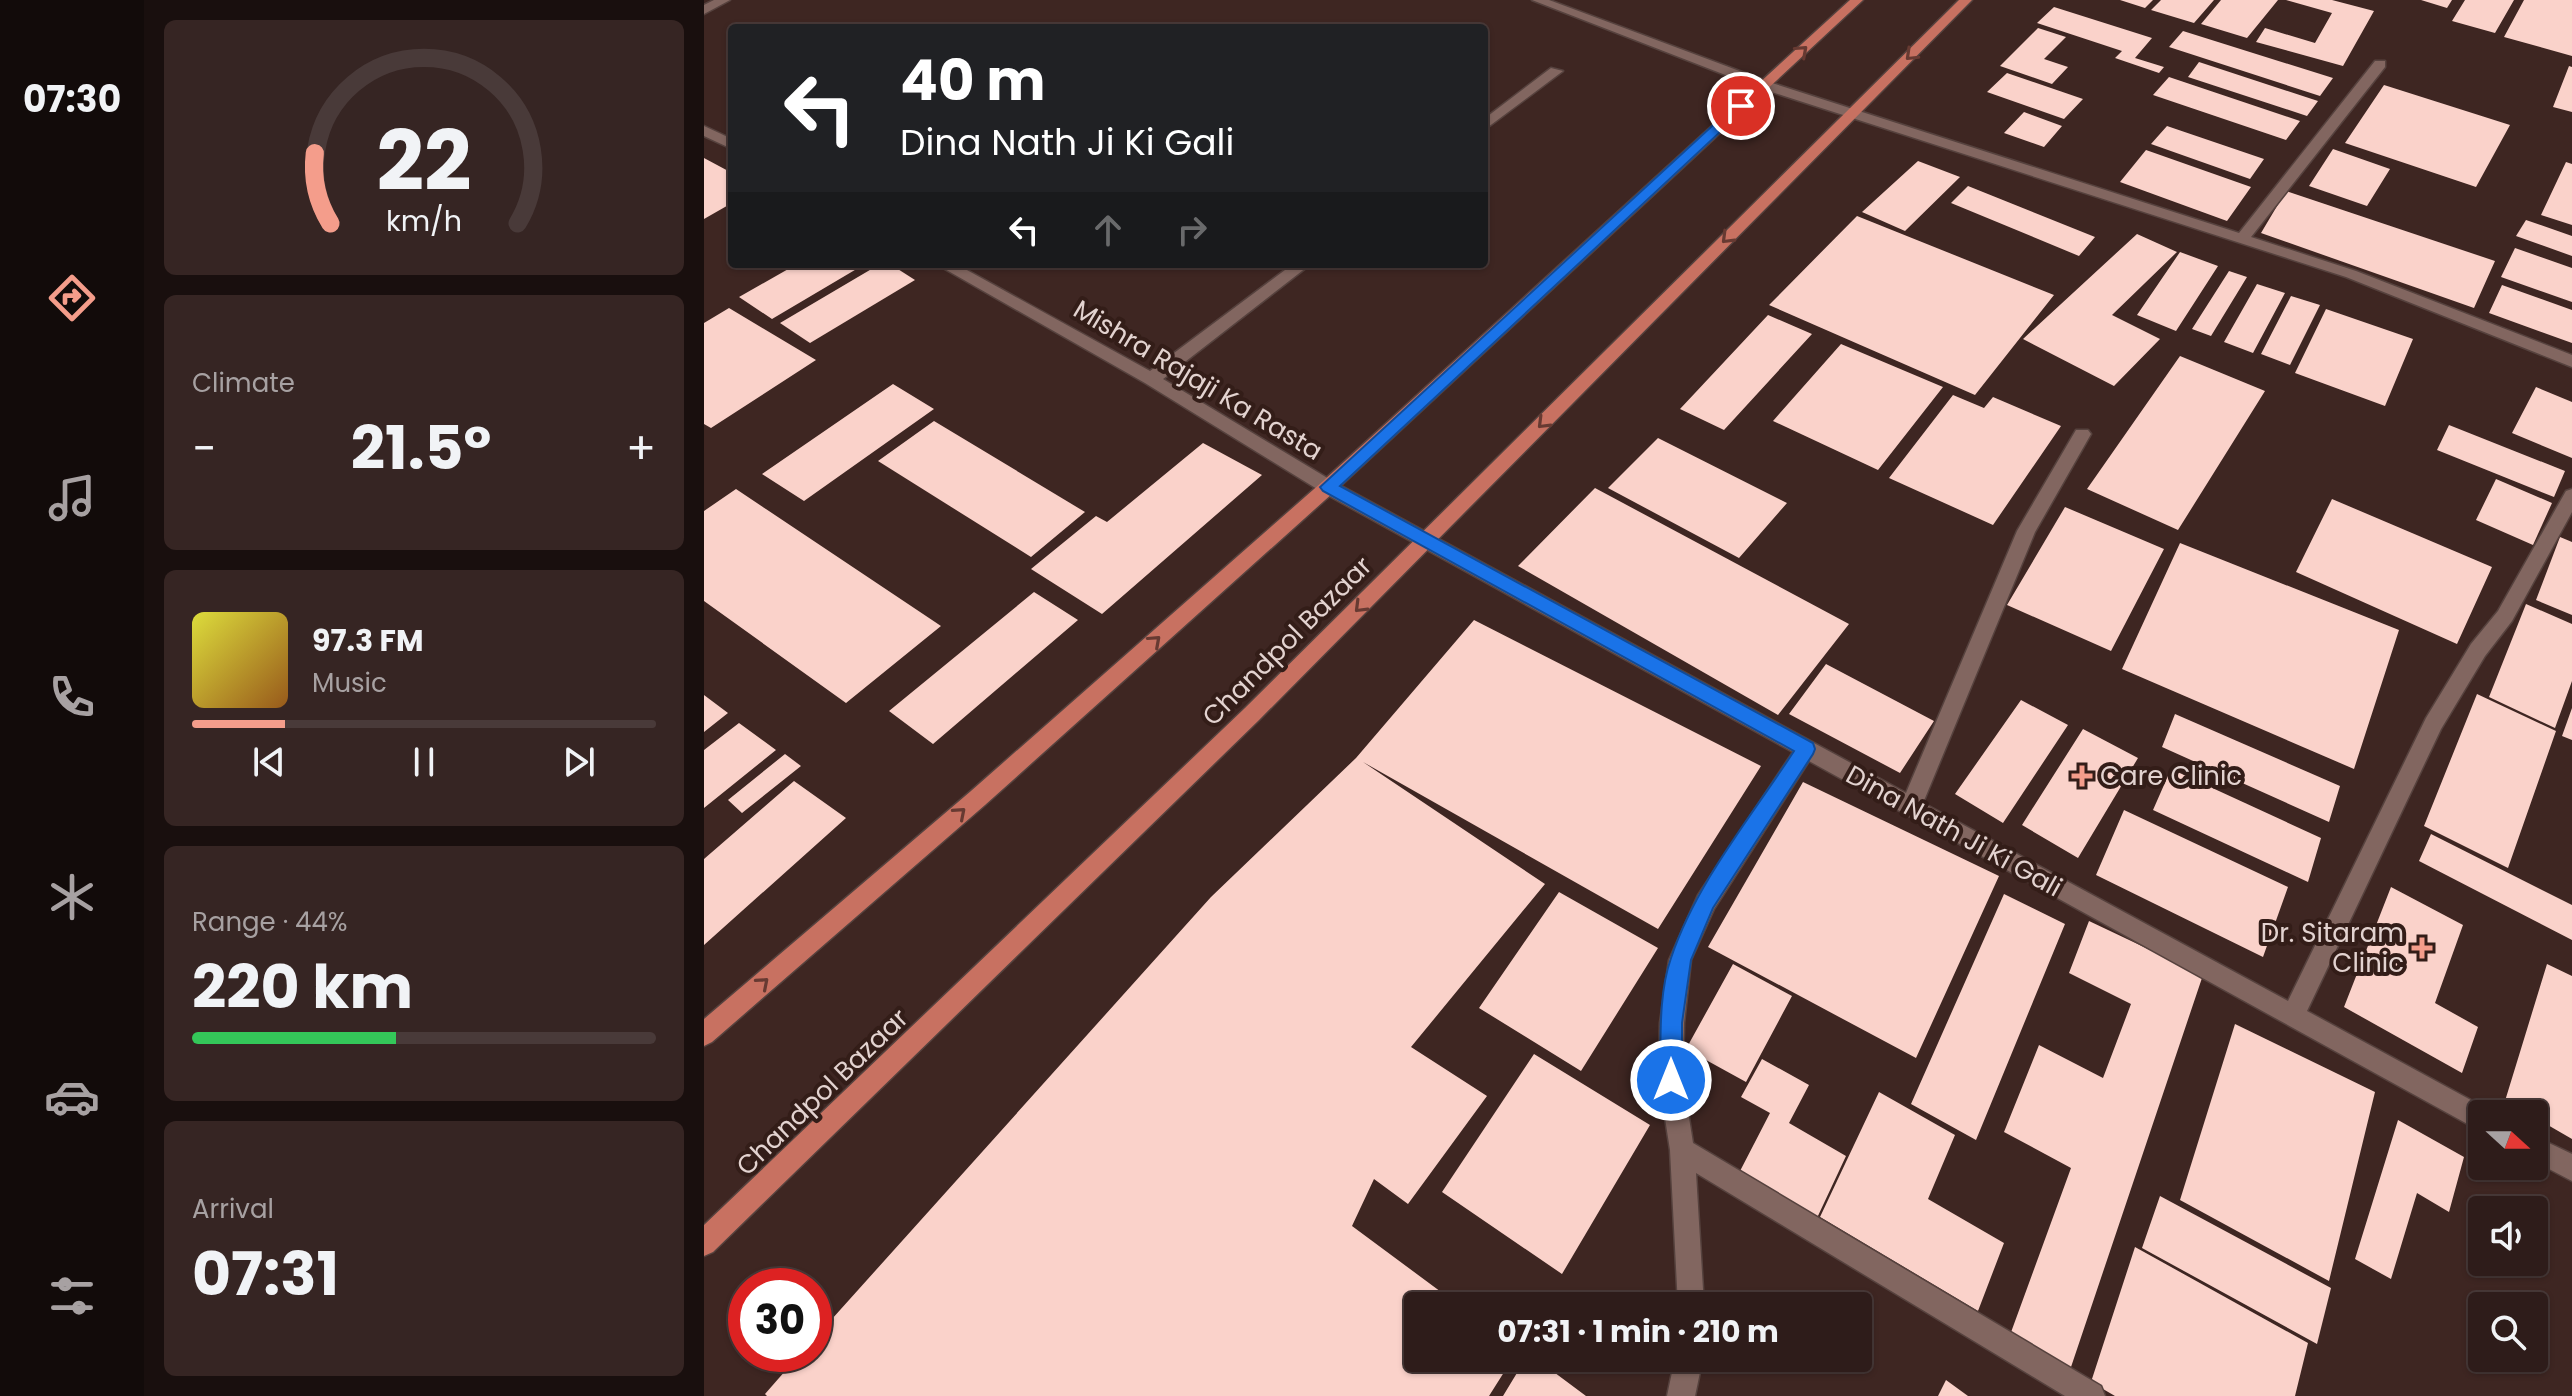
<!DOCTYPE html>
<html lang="en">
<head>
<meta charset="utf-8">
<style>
	body { margin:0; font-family:Poppins,sans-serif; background:#362523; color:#f1f3f6; height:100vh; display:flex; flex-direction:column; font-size:30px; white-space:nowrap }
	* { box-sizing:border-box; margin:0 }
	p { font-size:26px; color:#a7a1a2 }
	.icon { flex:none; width:44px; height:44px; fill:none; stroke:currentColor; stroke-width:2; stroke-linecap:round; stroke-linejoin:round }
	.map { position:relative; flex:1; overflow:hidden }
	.panel { display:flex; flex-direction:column; gap:20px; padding:20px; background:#190f0e; width:560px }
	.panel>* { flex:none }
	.hud { position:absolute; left:24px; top:24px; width:760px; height:244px; border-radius:8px; box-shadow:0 2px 6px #0004,0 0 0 2px #493a39; background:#202124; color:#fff; overflow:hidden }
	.needle { width:52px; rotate:111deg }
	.fabs { position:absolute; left:1764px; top:1100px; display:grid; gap:16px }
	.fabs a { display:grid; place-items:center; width:80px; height:80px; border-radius:8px; background:#2e1c1a; box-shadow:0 2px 6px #0004,0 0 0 2px #493a39; font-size:40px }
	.speed { position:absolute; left:24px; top:1268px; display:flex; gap:16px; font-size:40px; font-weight:700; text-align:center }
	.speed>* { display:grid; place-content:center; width:104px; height:104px; border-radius:50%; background:#2e1c1a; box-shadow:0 2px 6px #0004,0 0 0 2px #493a39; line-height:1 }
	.speed .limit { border:12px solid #d22; background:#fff; color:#111 }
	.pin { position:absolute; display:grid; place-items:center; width:68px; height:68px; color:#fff; margin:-34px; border:4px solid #fff; border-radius:50%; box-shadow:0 2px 8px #0007 }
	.me { position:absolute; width:88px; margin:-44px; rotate:0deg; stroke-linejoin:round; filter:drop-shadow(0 0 6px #0008) }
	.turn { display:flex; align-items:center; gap:28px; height:168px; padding:0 40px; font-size:36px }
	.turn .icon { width:104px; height:104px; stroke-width:2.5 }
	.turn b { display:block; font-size:56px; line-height:68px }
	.lanes { display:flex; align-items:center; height:76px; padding:0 40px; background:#0003; justify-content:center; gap:40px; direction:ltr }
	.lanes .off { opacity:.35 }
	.big { font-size:60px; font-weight:700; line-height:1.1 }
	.panel .widget { flex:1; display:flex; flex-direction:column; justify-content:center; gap:12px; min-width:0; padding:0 28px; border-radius:12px; background:#362523 }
	.panel .dial { align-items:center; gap:0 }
	.dial svg { height:208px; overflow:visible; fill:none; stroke:#493a39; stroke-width:7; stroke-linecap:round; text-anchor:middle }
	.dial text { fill:#f1f3f6; stroke:none }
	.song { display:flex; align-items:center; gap:24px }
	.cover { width:96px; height:96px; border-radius:12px; background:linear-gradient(135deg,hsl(60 70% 55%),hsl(30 70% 35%)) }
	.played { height:8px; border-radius:4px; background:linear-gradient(90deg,#f49d8b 20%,#493a39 20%) }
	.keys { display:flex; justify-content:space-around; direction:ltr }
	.heat { display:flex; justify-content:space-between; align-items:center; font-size:44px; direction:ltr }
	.charge { height:12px; border-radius:6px; background:linear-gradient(90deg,#34c759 44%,#493a39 0) }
	.trip { position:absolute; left:700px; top:1292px; width:468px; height:80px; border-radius:8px; background:#2e1c1a; box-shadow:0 2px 6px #0004,0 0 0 2px #493a39; font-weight:700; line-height:80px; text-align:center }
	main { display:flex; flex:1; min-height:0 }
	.tab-bar { display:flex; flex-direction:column; width:144px; justify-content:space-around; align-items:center; background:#120b0a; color:#a7a1a2 }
	.tab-bar .icon { width:56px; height:56px }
	.tab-bar .on { color:#f49d8b }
	.tab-bar b { font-size:36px; color:#f1f3f6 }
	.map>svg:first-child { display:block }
	.building { fill:#fad2ca }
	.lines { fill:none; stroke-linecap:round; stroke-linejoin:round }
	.minor-casing { stroke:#56423e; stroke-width:3 }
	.major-casing { stroke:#56423e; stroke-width:3 }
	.minor { fill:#826660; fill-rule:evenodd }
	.major { fill:#c87161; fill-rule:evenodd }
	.oneway { stroke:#673a32 }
	.route { fill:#1a73e8; stroke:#114b97; stroke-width:2 }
	.poi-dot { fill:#f49d8b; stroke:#331d18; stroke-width:3 }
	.labels { text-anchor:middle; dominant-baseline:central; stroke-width:8; stroke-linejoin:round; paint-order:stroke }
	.street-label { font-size:26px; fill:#e3d3d0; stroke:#331d18 }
	.poi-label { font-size:26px; fill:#e3d3d0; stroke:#331d18; text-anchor:start }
</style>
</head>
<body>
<main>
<nav class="tab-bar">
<b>07:30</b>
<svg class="icon on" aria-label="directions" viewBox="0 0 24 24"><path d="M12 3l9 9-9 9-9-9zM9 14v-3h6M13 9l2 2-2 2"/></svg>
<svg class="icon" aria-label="music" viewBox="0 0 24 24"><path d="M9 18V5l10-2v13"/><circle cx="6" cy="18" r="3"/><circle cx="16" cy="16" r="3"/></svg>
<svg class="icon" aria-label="phone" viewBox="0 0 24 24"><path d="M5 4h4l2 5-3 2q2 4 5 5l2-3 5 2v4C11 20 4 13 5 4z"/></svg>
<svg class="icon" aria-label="climate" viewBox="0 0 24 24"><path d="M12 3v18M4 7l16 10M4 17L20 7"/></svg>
<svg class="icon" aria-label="car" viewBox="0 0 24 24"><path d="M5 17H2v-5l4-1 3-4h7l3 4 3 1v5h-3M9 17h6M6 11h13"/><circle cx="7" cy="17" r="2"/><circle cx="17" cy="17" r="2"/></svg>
<svg class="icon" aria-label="filters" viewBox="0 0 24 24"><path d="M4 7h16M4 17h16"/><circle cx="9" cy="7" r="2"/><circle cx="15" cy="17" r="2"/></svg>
</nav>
<section class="panel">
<div class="widget dial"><svg viewBox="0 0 100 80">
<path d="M14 69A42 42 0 1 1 86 69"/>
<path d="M14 69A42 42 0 0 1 8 42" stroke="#f49d8b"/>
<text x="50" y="56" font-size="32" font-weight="700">22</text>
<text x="50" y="72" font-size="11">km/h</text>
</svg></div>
<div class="widget"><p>Climate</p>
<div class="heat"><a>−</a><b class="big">21.5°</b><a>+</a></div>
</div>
<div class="widget">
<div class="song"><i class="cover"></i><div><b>97.3 FM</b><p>Music</p></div></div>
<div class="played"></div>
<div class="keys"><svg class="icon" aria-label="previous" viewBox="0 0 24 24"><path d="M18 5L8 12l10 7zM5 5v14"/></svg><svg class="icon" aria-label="pause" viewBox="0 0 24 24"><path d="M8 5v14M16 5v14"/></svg><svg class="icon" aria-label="next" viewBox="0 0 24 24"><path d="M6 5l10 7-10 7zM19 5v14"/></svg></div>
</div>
<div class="widget"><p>Range · 44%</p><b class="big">220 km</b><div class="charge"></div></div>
<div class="widget"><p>Arrival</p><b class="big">07:31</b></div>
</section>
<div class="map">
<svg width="1868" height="1396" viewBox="0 0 1868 1396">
	<rect width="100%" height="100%" fill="#3e2622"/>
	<path class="building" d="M1416 0H1449L1441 8Z
		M1457 0H1510L1490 23 1447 10Z
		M1517 0H1574L1543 38 1497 24Z
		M1582 0H1628L1670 11 1639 66 1552 42 1561 28 1611 43 1628 13Z
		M1717 0H1748L1743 8Z
		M1761 0H1810L1791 33 1748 21Z
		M1820 0H1868V56L1800 37Z
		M1350 7 1448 38 1431 58 1460 67 1455 73 1411 58 1418 51 1333 23Z
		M1334 28 1362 37 1340 59 1364 67 1348 84 1296 66Z
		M1479 31 1629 78 1616 96 1465 47Z
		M1495 62 1614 101 1603 116 1484 77Z
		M1865 66 1868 67V112L1849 107Z
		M1303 73 1379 99 1360 119 1283 92Z
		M1465 77 1596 121 1582 140 1449 95Z
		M1680 85 1806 125 1772 187 1641 143Z
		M1320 112 1358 126 1340 147 1300 133Z
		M1463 126 1560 159 1546 179 1447 144Z
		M1629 149 1686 169 1663 206 1605 186Z
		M1442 150 1547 187 1523 221 1416 182Z
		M0 158 28 173V203L0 219Z
		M1214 161 1256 177 1201 231 1158 212Z
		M1862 162 1868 164V225L1837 215Z
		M1264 186 1391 237 1375 256 1247 203Z
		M1582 191 1791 261 1770 308 1557 233Z
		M1153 216 1350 295 1271 395 1065 305Z
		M1822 220 1868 236V256L1812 236Z
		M1433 234 1473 252 1408 315 1456 339 1410 386 1319 339Z
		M1811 248 1868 268V302L1797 277Z
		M1476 252 1514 266 1472 331 1433 315Z
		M93 264H161L68 319 35 297Z
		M176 264H186L211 280 106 343 76 323Z
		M1525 271 1543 277 1507 336 1488 329Z
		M1553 284 1581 293 1549 353 1520 342Z
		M1798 285 1868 310V343L1785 313Z
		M1587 296 1616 305 1586 365 1557 354Z
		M25 308 112 360 7 428 0 424V323Z
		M1622 309 1709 339 1681 406 1591 373Z
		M1064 315 1108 334 1020 430 976 409Z
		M1137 344 1239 387 1174 470 1069 421Z
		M1476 356 1561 391 1474 530 1383 489Z
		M189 384 230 409 100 501 58 474Z
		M1832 387 1868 402V458L1808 433Z
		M1249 395 1280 408 1289 397 1357 426 1289 525 1185 478Z
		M230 421 381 512 327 557 174 461Z
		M1745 425 1861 471 1850 497 1733 450Z
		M954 438 1083 503 1035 558 904 488Z
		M499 443 558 475 398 614 327 569 392 516 403 522Z
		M1792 479 1848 503 1829 545 1772 520Z
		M891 488 1145 624 1074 715 814 566Z
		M32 489 237 626 142 703 0 601V511Z
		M1628 499 1788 567 1753 644 1592 572Z
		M1361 507 1460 549 1407 651 1303 605Z
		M1856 537 1868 542V615L1832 600Z
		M1476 543 1695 630 1650 769 1418 669Z
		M330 592 374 620 229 744 185 711Z
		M1822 604 1868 624V681L1851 728 1785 697Z
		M770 620 1057 766 954 929 659 762 841 884 707 1047 783 1096 704 1204 670 1179 648 1226 756 1306H714V1358H809L785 1396H63L61 1394 96 1354H110V1339L507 897 652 758Z
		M1122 664 1230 721 1196 773 1085 714Z
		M1773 694 1852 731 1804 868 1720 826Z
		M0 695 24 713 0 732Z
		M1317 700 1364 725 1299 823 1251 794Z
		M1868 708V740L1858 736Z
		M1471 714 1636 786 1625 822 1458 747Z
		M35 723 72 750 0 808V750Z
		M1379 729 1434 758 1374 858 1318 825Z
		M81 754 97 766 38 813 24 800Z
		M1467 769 1617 838 1604 882 1449 810Z
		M90 781 142 818 0 945V859Z
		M1099 782 1295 876 1212 1058 1004 947Z
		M1420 810 1584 887 1559 957 1392 875Z
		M1727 834 1868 905V940L1715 861Z
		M1687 887 1759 925 1731 1003 1774 1027 1758 1073 1640 1007Z
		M855 892 954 948 877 1071 775 1008Z
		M1300 894 1361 924 1272 1140 1207 1104Z
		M1385 921 1499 975 1366 1370 1306 1335 1367 1168 1300 1132 1335 1045 1399 1078 1427 1004 1365 973Z
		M1029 964 1088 996 1042 1082 982 1049Z
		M1843 964 1868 976V1139L1830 1117V1114H1824L1801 1101Z
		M1531 1024 1671 1092 1625 1281 1476 1200Z
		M830 1054 946 1125 858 1274 738 1192Z
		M1058 1059 1105 1085 1085 1123 1142 1156 1113 1218 1035 1173 1066 1113 1037 1097Z
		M1175 1092 1251 1135 1224 1199 1300 1243 1274 1311 1116 1217Z
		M1694 1120 1760 1157 1745 1212 1713 1193 1687 1279 1651 1259Z
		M1456 1196 1627 1288 1613 1344 1438 1248Z
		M1431 1247 1604 1343 1591 1396H1411L1387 1382Z
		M822 1358H831L882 1396H799Z
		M1242 1380 1264 1396H1234Z"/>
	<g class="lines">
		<g class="minor-casing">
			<path id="minor" d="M10 0H26L0 14V5Z
				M828 0H845L1065 82 1535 233 1671 61H1681V67L1547 237 1652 271 1868 355V367L1642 277 1055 88Z
				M847 68 859 71 780 130V119Z
				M0 126 28 139V149L0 136Z
				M232 264H252L446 371 589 264H607L459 379 630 482 1202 793 1313 531 1372 430H1384L1387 434 1331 532 1219 803 1584 1001 1722 718 1767 644 1794 611 1862 491 1868 489V512L1808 621 1781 656 1737 729 1603 1011 1787 1111 1788 1114H1778V1132L1105 761 1010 909 987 960 980 1023 979 1080 989 1143 1397 1386 1401 1396H1361L992 1173 1000 1306H974L966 1150 955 1080 956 1023 965 960 994 895 1089 752 618 492 441 383Z
				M1830 1136 1868 1154V1181L1830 1161Z
				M971 1358H999L991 1396H963Z"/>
		</g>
		<g class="major-casing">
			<path id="major" d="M1146 0H1159L630 492 281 805 8 1042 0 1046V1019L267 791 618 482Z
				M1255 0H1268L555 720 9 1252 0 1256V1225L541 708Z"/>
		</g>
		<use href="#minor" class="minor"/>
		<use href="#major" class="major"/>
	</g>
	<defs><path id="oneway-chevron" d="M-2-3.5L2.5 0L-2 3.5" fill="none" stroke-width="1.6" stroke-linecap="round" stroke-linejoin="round" transform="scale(2)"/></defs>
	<g class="oneway">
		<use href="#oneway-chevron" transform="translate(1098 51) rotate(-42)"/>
		<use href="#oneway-chevron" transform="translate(1207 55) rotate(136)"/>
		<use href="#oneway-chevron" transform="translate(1023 238) rotate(135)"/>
		<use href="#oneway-chevron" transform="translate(839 423) rotate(135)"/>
		<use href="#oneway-chevron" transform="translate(656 607) rotate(135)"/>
		<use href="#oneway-chevron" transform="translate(451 641) rotate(-42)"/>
		<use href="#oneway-chevron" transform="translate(256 813) rotate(-41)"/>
		<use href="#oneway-chevron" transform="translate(59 983) rotate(-41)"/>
	</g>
	<path class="route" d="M1033 103 1044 106 636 486 1109 743 1111 749 1109 754 1009 908 987 960 978 1023V1080L975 1088 967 1091 960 1088 956 1080C957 1041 954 995 967 958 992 883 1047 817 1090 751L619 491 616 487Z"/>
	<g class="poi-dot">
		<path d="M1374 764h8v8h8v8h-8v8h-8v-8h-8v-8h8z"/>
		<path d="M1714 936h8v8h8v8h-8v8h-8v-8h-8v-8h8z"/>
	</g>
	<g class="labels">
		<g class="street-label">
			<text transform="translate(494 380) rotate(31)">Mishra Rajaji Ka Rasta</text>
			<text transform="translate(583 641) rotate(-45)">Chandpol Bazaar</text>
			<text transform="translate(1250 831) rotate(29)">Dina Nath Ji Ki Gali</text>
			<text transform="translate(118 1092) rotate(-44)">Chandpol Bazaar</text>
		</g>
		<g class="poi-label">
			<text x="1396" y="776">Care Clinic</text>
			<text x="1700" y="933" text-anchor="end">Dr. Sitaram<tspan x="1700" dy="30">Clinic</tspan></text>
		</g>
	</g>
</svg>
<div class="fabs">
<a><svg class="needle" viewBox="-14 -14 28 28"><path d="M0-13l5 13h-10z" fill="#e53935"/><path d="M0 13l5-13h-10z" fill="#a7a1a2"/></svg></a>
<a><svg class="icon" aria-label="sound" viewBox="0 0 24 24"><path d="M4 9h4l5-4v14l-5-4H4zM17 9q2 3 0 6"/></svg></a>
<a><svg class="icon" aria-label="search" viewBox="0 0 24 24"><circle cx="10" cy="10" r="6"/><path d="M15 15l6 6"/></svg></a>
</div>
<div class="speed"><div class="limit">30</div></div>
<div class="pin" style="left:1037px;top:106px;background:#d93025"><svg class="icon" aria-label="arrive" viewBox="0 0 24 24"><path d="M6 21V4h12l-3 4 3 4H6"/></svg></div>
<svg class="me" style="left:967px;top:1080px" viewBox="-20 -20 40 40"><circle r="17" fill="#1a73e8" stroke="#fff" stroke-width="3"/><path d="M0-11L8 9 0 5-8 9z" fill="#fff"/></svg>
<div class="trip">07:31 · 1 min · 210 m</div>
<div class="hud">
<div class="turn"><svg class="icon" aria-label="left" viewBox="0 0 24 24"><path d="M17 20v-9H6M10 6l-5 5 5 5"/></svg><div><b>40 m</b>Dina Nath Ji Ki Gali</div></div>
<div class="lanes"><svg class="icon" aria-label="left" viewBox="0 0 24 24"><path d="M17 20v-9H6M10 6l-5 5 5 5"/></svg><svg class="icon off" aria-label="ahead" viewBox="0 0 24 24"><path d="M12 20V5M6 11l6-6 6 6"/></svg><svg class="icon off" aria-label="right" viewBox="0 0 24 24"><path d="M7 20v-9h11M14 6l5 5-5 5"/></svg></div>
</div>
</div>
</main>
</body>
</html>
